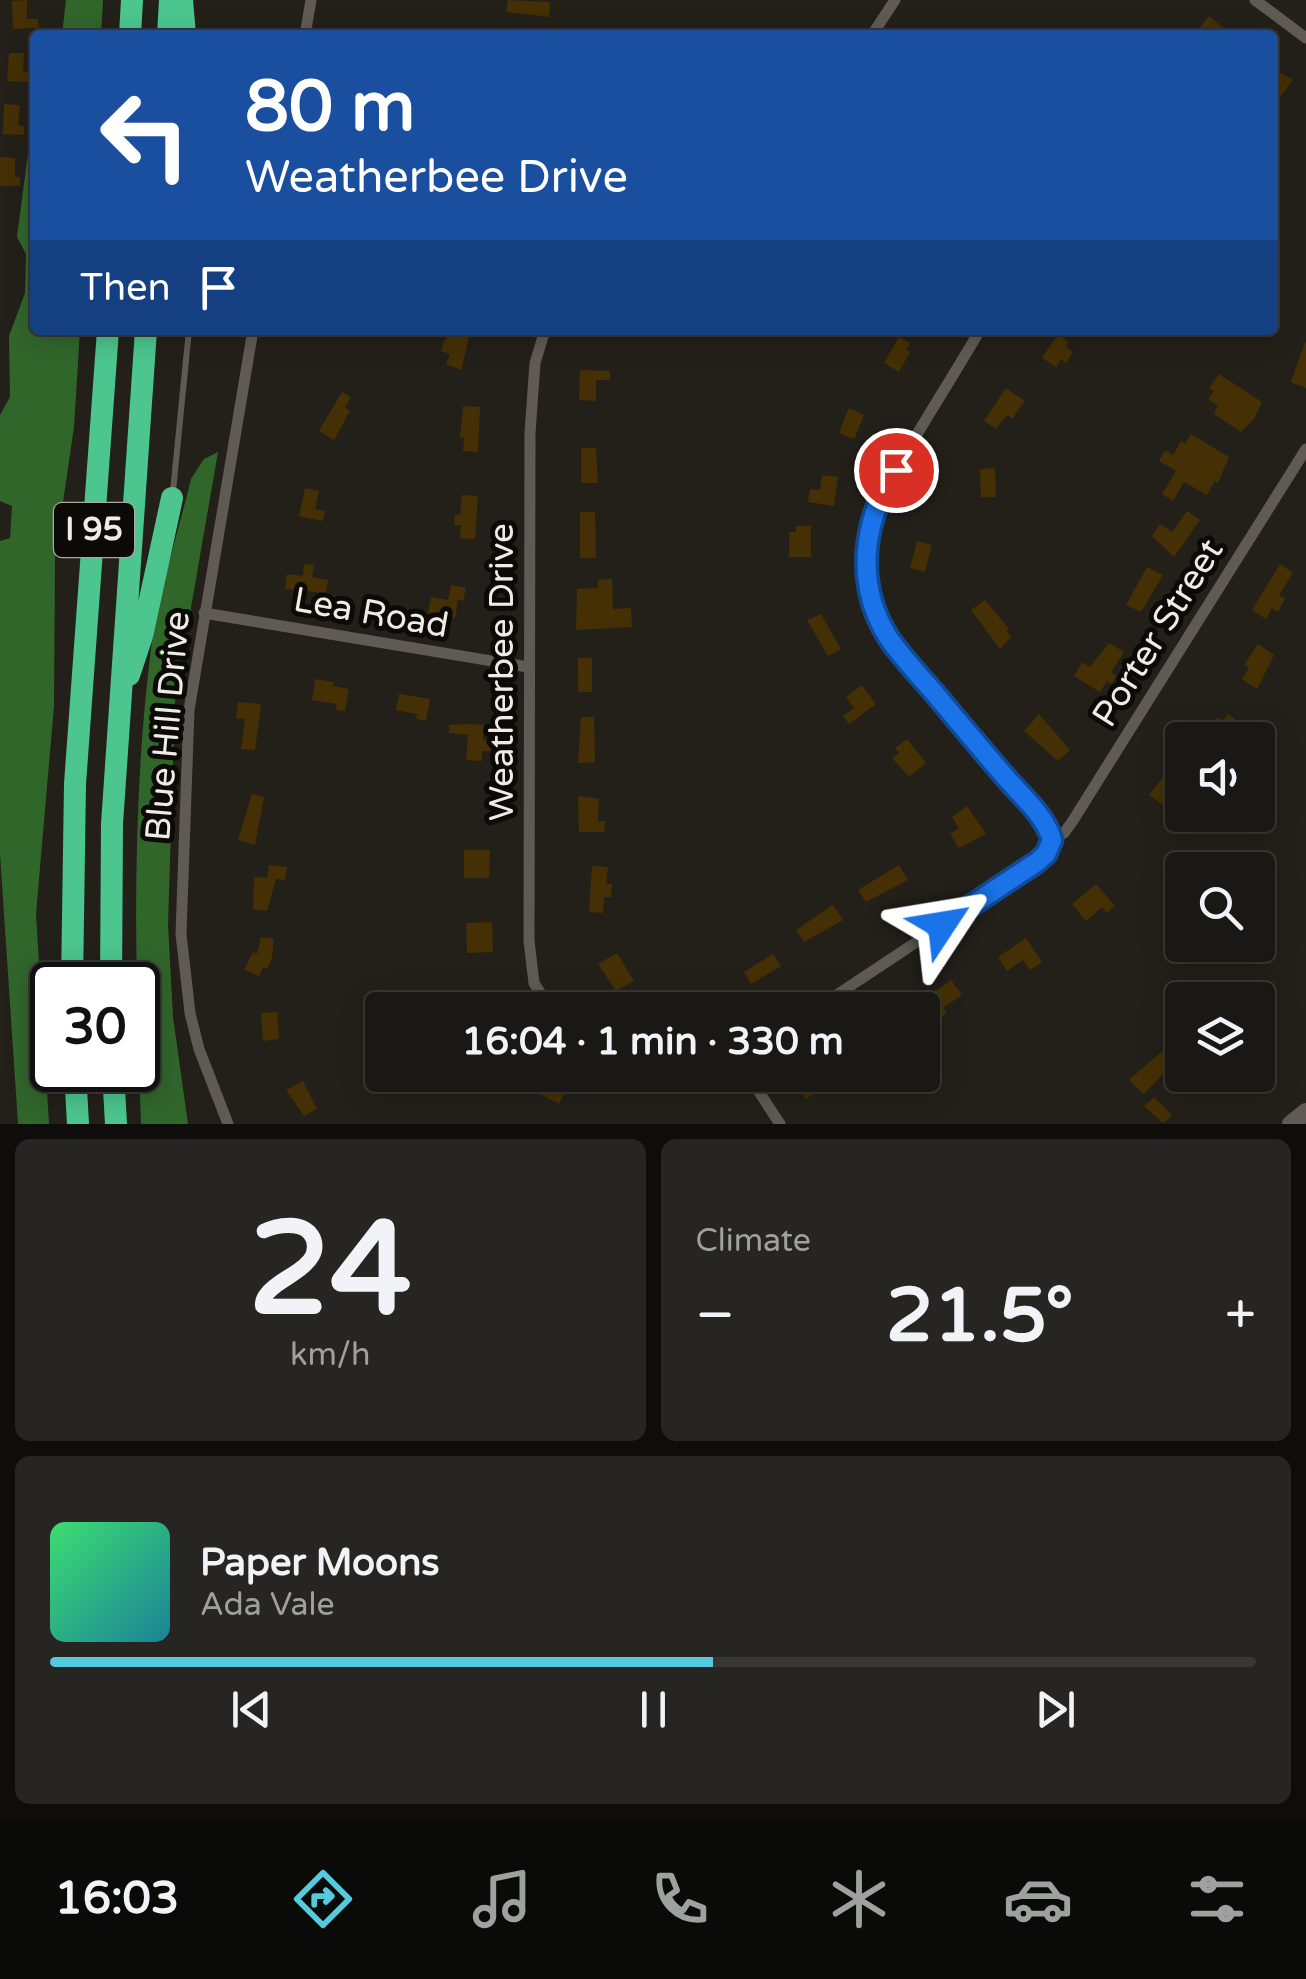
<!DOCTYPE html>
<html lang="en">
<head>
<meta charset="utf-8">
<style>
	body { margin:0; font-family:"Varela Round",sans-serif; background:#272522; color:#f1f3f6; height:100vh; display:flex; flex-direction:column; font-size:38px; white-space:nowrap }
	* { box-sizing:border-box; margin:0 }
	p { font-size:32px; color:#9fa0a0 }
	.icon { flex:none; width:55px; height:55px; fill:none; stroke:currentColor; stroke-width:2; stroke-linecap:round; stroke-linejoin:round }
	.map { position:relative; height:1124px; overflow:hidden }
	.side { display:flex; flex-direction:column; gap:15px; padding:15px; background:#0e0d0b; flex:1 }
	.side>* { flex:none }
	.guide { position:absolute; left:30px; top:30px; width:1248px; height:305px; border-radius:10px; box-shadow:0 5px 25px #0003,0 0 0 2px #383734; background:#1a4fa0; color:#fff; overflow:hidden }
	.fabs { position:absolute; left:1165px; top:722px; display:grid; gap:20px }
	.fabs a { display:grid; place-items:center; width:110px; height:110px; border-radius:10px; background:#1a1814; box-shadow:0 5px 25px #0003,0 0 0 2px #383734; font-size:50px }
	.speed { position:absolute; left:30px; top:962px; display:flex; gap:20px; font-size:50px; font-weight:700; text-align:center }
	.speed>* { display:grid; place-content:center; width:130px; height:130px; border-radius:50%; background:#1a1814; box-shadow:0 5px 25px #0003,0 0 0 2px #383734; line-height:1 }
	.speed .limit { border:5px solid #111; border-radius:15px; background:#fff; color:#111 }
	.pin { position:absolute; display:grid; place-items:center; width:85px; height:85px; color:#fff; margin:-42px; border:5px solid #fff; border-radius:50%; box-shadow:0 2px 10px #0007 }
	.me { position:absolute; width:110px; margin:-55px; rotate:57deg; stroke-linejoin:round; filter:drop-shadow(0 0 8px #0008) }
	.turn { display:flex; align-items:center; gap:35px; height:210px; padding:0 50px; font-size:45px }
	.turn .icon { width:130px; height:130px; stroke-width:2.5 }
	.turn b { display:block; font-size:70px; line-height:85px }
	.then { display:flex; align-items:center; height:95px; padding:0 50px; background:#0003; gap:20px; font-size:38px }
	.big { font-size:75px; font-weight:800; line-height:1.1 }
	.side .card { flex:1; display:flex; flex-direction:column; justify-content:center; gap:15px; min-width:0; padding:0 35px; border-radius:15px; background:#272522 }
	.side .dial { align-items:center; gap:0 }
	.dial b { font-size:130px; line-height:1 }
	.song { display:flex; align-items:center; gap:30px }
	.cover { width:120px; height:120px; border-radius:15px; background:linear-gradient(135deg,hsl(140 70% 55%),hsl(190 70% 35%)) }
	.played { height:10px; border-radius:5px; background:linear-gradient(90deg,#55cadf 55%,#383734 55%) }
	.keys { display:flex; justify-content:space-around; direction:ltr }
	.heat { display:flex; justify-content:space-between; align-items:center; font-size:55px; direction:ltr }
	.side .tiles { flex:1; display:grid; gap:15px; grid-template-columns:1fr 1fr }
	.card:last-child { grid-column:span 2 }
	.trip { position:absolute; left:365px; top:992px; width:575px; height:100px; border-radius:10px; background:#1a1814; box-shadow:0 5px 25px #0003,0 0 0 2px #383734; font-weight:800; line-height:100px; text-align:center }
	.tabs { display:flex; height:160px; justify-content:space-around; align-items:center; background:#0a0a08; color:#9fa0a0 }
	.tabs .icon { width:70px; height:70px }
	.tabs .active { color:#55cadf }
	.tabs b { font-size:45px; color:#f1f3f6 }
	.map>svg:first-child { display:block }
	.forest { fill:#31662b }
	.building { fill:#443004 }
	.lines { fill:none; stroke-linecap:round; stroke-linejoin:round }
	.lane { stroke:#5f5b54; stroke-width:6 }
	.street { stroke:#5f5b54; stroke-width:11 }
	.secondary { stroke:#5f5b54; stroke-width:18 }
	.highway { stroke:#4cc58e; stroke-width:22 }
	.route-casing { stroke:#114b97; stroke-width:25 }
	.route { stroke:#1a73e8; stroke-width:18 }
	.labels { text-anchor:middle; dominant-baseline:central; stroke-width:10; stroke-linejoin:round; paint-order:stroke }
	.shield { fill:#0b0a07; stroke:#aba8a4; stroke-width:2.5 }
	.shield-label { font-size:32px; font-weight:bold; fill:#efece8 }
	.street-label { font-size:35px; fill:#efece8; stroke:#0b0a07 }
</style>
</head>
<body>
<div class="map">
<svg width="1306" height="1124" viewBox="0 0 1306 1124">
	<rect width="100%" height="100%" fill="#23201a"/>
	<path class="forest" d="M66 0H103L101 35H62Z
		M35 126V330H80L74 427 55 557 54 706 36 914 49 1124H18L0 854V541L10 538 12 506 0 501V415L10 397 9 336 25 293 26 254 17 237 29 146Z
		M218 452 175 700 168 925 173 1017 188 1124H141C135 967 131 808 151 649 158 592 178 534 191 479L204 459Z"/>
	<path class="building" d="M27 0V19H38L39 28 13 29 12 1Z
		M508 0 550 2 549 17 506 12Z
		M1209 16 1232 35H1194Z
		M9 53H24L23 72 29 73V82L7 81Z
		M1272 68 1293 80 1272 108Z
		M4 104 20 105 18 125 24 126V135L3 134Z
		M0 157 15 158V177H20V186H0Z
		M457 330H471L461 370 446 364 450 354 441 351 447 333 455 336Z
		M1058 334 1069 342 1066 347 1073 352 1066 363 1061 359 1056 367 1042 358Z
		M899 337 910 343 906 350 910 352 899 372 884 363Z
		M1305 342 1306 343V388L1291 382Z
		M580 370 610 371V380H596V401L579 400Z
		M1219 374 1262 402 1254 419 1241 432 1214 414 1218 406 1208 399 1214 391 1209 388Z
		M1006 388 1025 401 1012 419 1007 415 996 429 984 421Z
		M342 392 351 397 345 408 350 411 334 440 319 431Z
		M463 406 480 407 478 452 463 451 464 438H460Z
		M849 408 864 415 854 439 839 433Z
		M1191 434 1229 457 1218 483 1215 481 1207 495 1184 482 1173 501 1162 494 1176 471 1159 461 1165 450 1173 455 1181 441 1185 444Z
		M581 448H596L598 483H581Z
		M995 468 996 497H981L980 469Z
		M822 475 838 477 834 506 808 502 810 489 820 490Z
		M305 488 319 491 315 509 325 511 323 521 299 516Z
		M462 495 478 496 475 539 460 538 461 525H454L455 515H460Z
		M1187 511 1200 520 1174 557 1152 536 1160 524 1172 532Z
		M580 512H595L596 558H580Z
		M796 526H811V557H789V532H796Z
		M917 541 932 545 925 572 910 568Z
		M304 564 314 565 312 577 328 580 326 593 285 589 287 574 303 576Z
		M1280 564 1293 573 1279 595 1285 599 1278 612 1272 608 1266 619 1252 610Z
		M1147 567 1163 575 1141 612 1126 605Z
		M612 579 613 609 631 608 632 627 576 630 577 589 598 588V580Z
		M451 585 466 588 463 601 458 600 455 618 428 613 431 597 448 600Z
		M985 600 1009 629 1006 631 1011 637 1000 649 971 610Z
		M821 614 841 649 828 656 807 620Z
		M1109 643 1124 652 1111 672 1117 676 1111 684 1107 681 1100 692 1074 676 1082 662 1090 667Z
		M1258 644 1274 655 1257 689 1242 679 1249 668 1244 665Z
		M578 658H592V692H578Z
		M315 679 334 682 333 686 349 689 345 711 336 710 337 704 312 700Z
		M862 685 876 704 849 724 843 716 854 708 846 697Z
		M399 694 430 699 426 721 416 719 417 714 396 710Z
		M238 702 261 704 255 750 241 749 245 719 236 718Z
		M1039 714 1070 750 1058 761 1024 731Z
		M1228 714 1248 729 1240 740H1201L1218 717 1223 721Z
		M581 717H594L595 762 578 763Z
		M469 724 484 725 483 740 491 741 490 751H482V761L466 760 468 735 449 733V725Z
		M907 739 926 763 909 777 892 758 899 753 895 748Z
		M1173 764 1182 771V805L1175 814 1149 795Z
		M252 794 264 797 255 845 238 840Z
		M578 796 599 799 598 821H605L604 832H579Z
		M967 806 986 834 959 848 950 834 959 828 952 817Z
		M464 850H490L489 878H464Z
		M269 865 287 867 285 880 276 879 267 911 253 909 254 877 267 878Z
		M899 865 908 880 866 902 858 890Z
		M592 866 608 867 606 884H612L611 897H604L603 913 589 912Z
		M1096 884 1115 906 1107 913 1102 907 1086 921 1072 904Z
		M833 905 843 920 804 942 796 930Z
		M492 922 493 952 467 953 466 923Z
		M261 937 274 939 272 958 267 969 263 967 259 976 244 970 253 952 257 954Z
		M1026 938 1042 962 1030 970 1023 960 1007 971 998 957Z
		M617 953 634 981 616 991 598 964Z
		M773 954 781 966 751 984 744 972Z
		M951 980 962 995 943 1008 947 1013 938 1019 930 1006 938 1001 932 993Z
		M277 1012 279 1039 263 1041 261 1013Z
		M1162 1051 1174 1063 1144 1094 1129 1080Z
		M530 1075 545 1078 567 1089 559 1104 525 1086Z
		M808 1075H855L837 1088 832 1081 806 1099 797 1085Z
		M303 1081 317 1109 304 1116 286 1090Z
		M1154 1097 1172 1115 1163 1123 1144 1106Z"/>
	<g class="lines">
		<path class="lane" d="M173 491 189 330"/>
		<path class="street" d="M1255 0 1306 38
			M305 35 311 0
			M872 35 895 0
			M545 330 535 363 530 433 529 941 534 983 551 1010
			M204 613 528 667
			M1052 840 1064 833 1072 822 1306 449
			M814 1010 1037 862 1046 854 1052 840 1048 828 1029 804 889 638C843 556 873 508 916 436 937 401 959 366 980 330
			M633 1075C656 1085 679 1083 704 1075
			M748 1075 780 1124
			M228 1124 199 1049 190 1013 181 934 189 710 253 330"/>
		<path class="secondary" d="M1291 1124 1306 1112"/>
		<path class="highway" d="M182 0 185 35
			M130 35 132 0
			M168 35 170 0
			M129 675 142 636 172 498
			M72 985 75 784 108 330
			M111 985 112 824 146 330
			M75 1070 78 1124
			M113 1070 116 1124"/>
	</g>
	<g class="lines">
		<g class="route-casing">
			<path id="route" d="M896 470C862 521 855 584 888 637 902 658 921 677 937 696 960 724 983 751 1007 779 1022 796 1046 817 1052 840L1046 854 1037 862 942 925"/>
		</g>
		<use href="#route" class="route"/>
	</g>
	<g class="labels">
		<rect class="shield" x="54" y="503" width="80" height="54" rx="8"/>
		<g class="shield-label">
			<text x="94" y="530">I 95</text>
		</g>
		<g class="street-label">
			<text transform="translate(371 613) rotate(10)">Lea Road</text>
			<text transform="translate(1158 633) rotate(-58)">Porter Street</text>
			<text transform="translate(502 672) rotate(-90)">Weatherbee Drive</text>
			<text transform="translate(168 726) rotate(-85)">Blue Hill Drive</text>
		</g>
	</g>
</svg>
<div class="fabs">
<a><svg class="icon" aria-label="sound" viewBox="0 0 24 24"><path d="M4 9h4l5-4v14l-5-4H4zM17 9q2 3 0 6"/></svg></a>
<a><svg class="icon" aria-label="search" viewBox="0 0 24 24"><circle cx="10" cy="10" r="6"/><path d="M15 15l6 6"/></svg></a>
<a><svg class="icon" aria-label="layers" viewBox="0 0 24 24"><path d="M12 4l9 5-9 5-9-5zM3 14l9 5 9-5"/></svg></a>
</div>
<div class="speed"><div class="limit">30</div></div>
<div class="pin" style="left:896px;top:470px;background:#d93025"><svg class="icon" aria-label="arrive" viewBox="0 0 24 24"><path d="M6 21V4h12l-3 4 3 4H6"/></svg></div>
<svg class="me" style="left:942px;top:925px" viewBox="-20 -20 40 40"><path d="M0-17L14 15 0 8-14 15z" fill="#1a73e8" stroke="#fff" stroke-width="4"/></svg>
<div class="trip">16:04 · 1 min · 330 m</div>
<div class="guide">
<div class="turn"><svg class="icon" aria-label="left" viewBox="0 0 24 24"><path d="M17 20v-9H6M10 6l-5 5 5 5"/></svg><div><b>80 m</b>Weatherbee Drive</div></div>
<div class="then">Then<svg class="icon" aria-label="arrive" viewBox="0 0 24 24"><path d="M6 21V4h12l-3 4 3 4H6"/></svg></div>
</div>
</div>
<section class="side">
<div class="tiles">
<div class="card dial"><b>24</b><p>km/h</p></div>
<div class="card"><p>Climate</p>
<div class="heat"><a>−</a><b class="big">21.5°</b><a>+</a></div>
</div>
<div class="card">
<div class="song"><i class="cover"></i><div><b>Paper Moons</b><p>Ada Vale</p></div></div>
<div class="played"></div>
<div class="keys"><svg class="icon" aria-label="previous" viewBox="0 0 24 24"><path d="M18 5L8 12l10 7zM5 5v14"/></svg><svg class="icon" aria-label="pause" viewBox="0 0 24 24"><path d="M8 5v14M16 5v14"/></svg><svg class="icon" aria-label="next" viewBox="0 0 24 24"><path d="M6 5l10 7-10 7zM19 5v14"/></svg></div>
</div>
</div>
</section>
<nav class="tabs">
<b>16:03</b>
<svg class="icon active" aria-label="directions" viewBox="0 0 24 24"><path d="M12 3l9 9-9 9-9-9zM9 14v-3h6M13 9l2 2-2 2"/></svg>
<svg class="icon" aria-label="music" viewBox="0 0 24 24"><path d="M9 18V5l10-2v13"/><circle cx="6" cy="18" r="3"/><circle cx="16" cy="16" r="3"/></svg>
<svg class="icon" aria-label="phone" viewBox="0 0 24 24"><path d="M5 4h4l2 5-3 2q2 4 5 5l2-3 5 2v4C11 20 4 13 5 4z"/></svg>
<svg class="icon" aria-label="climate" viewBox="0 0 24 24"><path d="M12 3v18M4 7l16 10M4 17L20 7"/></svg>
<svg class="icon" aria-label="car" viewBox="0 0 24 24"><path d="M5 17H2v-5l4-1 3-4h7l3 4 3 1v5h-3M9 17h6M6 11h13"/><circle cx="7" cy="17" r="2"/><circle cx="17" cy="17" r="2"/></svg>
<svg class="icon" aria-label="filters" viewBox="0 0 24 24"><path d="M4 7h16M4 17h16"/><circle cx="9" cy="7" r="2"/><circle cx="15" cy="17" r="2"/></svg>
</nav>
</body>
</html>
